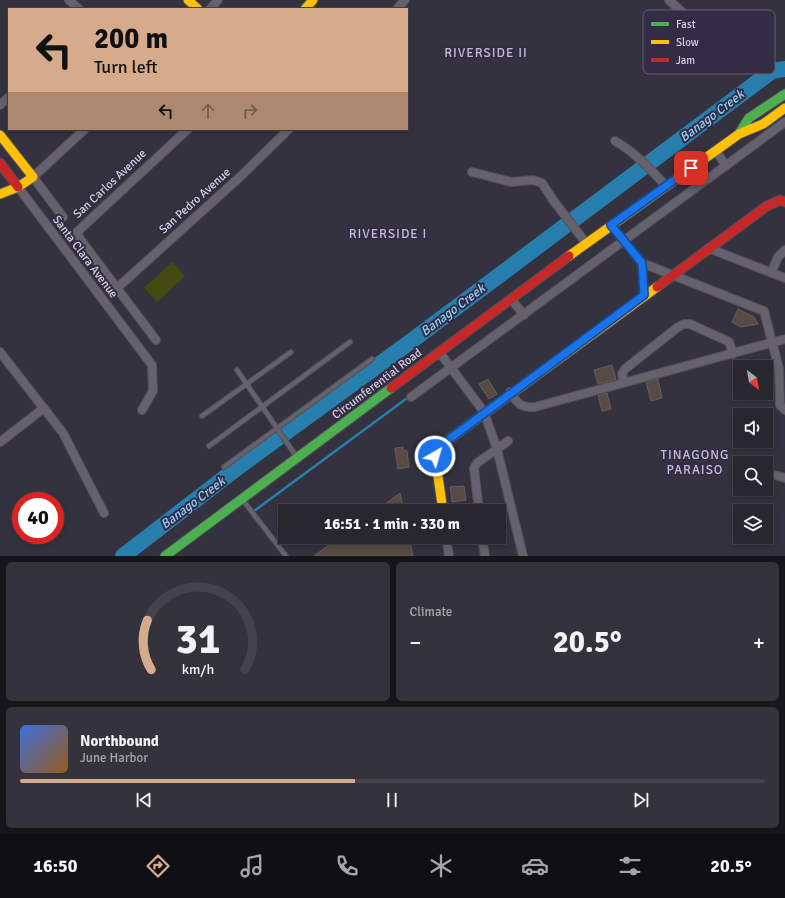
<!DOCTYPE html>
<html lang="en">
<head>
<meta charset="utf-8">
<style>
	body { margin:0; font-family:Signika,sans-serif; background:#34323b; color:#f1f3f6; height:100vh; display:flex; flex-direction:column; font-size:15px; white-space:nowrap }
	* { box-sizing:border-box; margin:0 }
	p { font-size:13px; color:#a5a5aa }
	.icon { flex:none; width:22px; height:22px; fill:none; stroke:currentColor; stroke-width:2; stroke-linecap:round; stroke-linejoin:round }
	.map { position:relative; height:556px; overflow:hidden }
	.panel { display:flex; flex-direction:column; gap:6px; padding:6px; background:#16151a; flex:1 }
	.panel>* { flex:none }
	.banner { position:absolute; left:8px; top:8px; width:400px; height:122px; border-radius:0px; box-shadow:0 2px 6px #0003,0 0 0 1px #44434b; background:#d6ab8b; color:#111; overflow:hidden }
	.needle { width:26px; rotate:149deg }
	.tools { position:absolute; left:733px; top:360px; display:grid; gap:8px }
	.tools a { display:grid; place-items:center; width:40px; height:40px; border-radius:0px; background:#28262f; box-shadow:0 2px 6px #0003,0 0 0 1px #44434b; font-size:20px }
	.speed { position:absolute; left:12px; top:492px; display:flex; gap:8px; font-size:20px; font-weight:700; text-align:center }
	.speed>* { display:grid; place-content:center; width:52px; height:52px; border-radius:50%; background:#28262f; box-shadow:0 2px 6px #0003,0 0 0 1px #44434b; line-height:1 }
	.speed .limit { border:6px solid #d22; background:#fff; color:#111 }
	.pin { position:absolute; display:grid; place-items:center; width:34px; height:34px; color:#fff; margin:-17px; border-radius:8px; box-shadow:0 2px 6px #0006 }
	.me { position:absolute; width:44px; margin:-22px; rotate:38deg; stroke-linejoin:round; filter:drop-shadow(0 0 3px #0008) }
	.turn { display:flex; align-items:center; gap:14px; height:84px; padding:0 20px; font-size:18px }
	.turn .icon { width:52px; height:52px; stroke-width:2.5 }
	.turn b { display:block; font-size:28px; line-height:34px }
	.lanes { display:flex; align-items:center; height:38px; padding:0 20px; background:#0003; justify-content:center; gap:20px; direction:ltr }
	.lanes .off { opacity:.35 }
	.big { font-size:30px; font-weight:800; line-height:1.1 }
	.panel .tile { flex:1; display:flex; flex-direction:column; justify-content:center; gap:6px; min-width:0; padding:0 14px; border-radius:6px; background:#34323b }
	.panel .dial { align-items:center; gap:0 }
	.dial svg { height:104px; overflow:visible; fill:none; stroke:#44434b; stroke-width:7; stroke-linecap:round; text-anchor:middle }
	.dial text { fill:#f1f3f6; stroke:none }
	.song { display:flex; align-items:center; gap:12px }
	.cover { width:48px; height:48px; border-radius:6px; background:linear-gradient(135deg,hsl(220 70% 55%),hsl(30 70% 35%)) }
	.played { height:4px; border-radius:2px; background:linear-gradient(90deg,#d6ab8b 45%,#44434b 45%) }
	.keys { display:flex; justify-content:space-around; direction:ltr }
	.heat { display:flex; justify-content:space-between; align-items:center; font-size:22px; direction:ltr }
	.panel .tiles { flex:1; display:grid; gap:6px; grid-template-columns:1fr 1fr }
	.tile:last-child { grid-column:span 2 }
	.trip { position:absolute; left:278px; top:504px; width:228px; height:40px; border-radius:0px; background:#28262f; box-shadow:0 2px 6px #0003,0 0 0 1px #44434b; font-weight:800; line-height:40px; text-align:center }
	.tabs { display:flex; height:64px; justify-content:space-around; align-items:center; background:#100f13; color:#a5a5aa }
	.tabs .icon { width:28px; height:28px }
	.tabs .selected { color:#d6ab8b }
	.tabs b { font-size:18px; color:#f1f3f6 }
	.map>svg:first-child { display:block }
	.green { fill:#464a10 }
	.lines { fill:none; stroke-linecap:round; stroke-linejoin:round }
	.stream { stroke:#287eac; stroke-width:2.5 }
	.river { stroke:#287eac; stroke-width:16 }
	.building { fill:#574b44; stroke:#645e60 }
	.lane-casing { stroke:#514f5a; stroke-width:6 }
	.street-casing { stroke:#514f5a; stroke-width:10 }
	.fast-casing { stroke:#514f5a; stroke-width:11 }
	.slow-casing { stroke:#514f5a; stroke-width:11 }
	.jam-casing { stroke:#514f5a; stroke-width:11 }
	.lane { stroke:#65626d; stroke-width:4 }
	.street { stroke:#65626d; stroke-width:8 }
	.fast { stroke:#4caf50; stroke-width:9 }
	.slow { stroke:#ffc107; stroke-width:9 }
	.jam { stroke:#c62828; stroke-width:9 }
	.route-casing { stroke:#114b97; stroke-width:10 }
	.route { stroke:#1a73e8; stroke-width:7 }
	.labels { text-anchor:middle; dominant-baseline:central; stroke-width:4; stroke-linejoin:round; paint-order:stroke }
	.street-label { font-size:12px; fill:#d2d0de; stroke:#322d44 }
	.neighbourhood-label { font-size:13px; letter-spacing:1px; fill:#c1bbd8; stroke:#322d44 }
	.water-label { font-size:13px; font-style:italic; fill:#92d1fa; stroke:#322d44 }
	.key { fill:#322d44; stroke:#625e72; stroke-width:1 }
	.key-label { font-size:11px; fill:#d2d0de }
</style>
</head>
<body>
<div class="map">
<svg width="785" height="556" viewBox="0 0 785 556">
	<rect width="100%" height="100%" fill="#35323f"/>
	<path class="green" d="M172 262 185 276 157 302 144 288Z"/>
	<g class="lines">
		<path class="stream" d="M254 511 410 396"/>
		<path class="river" d="M123 556 241 465 410 342 772 71 785 69"/>
	</g>
	<path class="building" d="M738 309 754 317 758 324 741 327 732 322Z
		M612 365 616 379 598 384 594 370Z
		M488 379 497 394 489 399 479 384Z
		M658 379 662 398 651 401 646 382Z
		M607 393 611 409 602 411 598 396Z
		M403 447V450L407 451 409 467 398 469 395 448Z
		M464 486 466 500 452 502 450 487Z
		M400 493 404 511H376Z
		M340 537H409L413 556H314Z"/>
	<g class="lines">
		<g class="lane-casing">
			<path id="lane" d="M237 370 296 456
				M202 416 291 352
				M209 446 350 342
				M224 467 372 359
				M242 499 286 556"/>
		</g>
		<g class="street-casing">
			<path id="street" d="M69 0 79 9
				M669 0 682 12
				M210 9 218 0
				M397 9 405 0
				M0 105 9 97
				M615 141C636 153 650 169 666 186
				M716 151 726 166
				M472 172 511 182 533 180 542 183 553 200 586 243
				M18 187 152 365 153 391 142 410
				M63 217 33 177 85 129
				M611 225 642 263 764 311 779 369 780 405 785 410
				M708 248 785 278
				M642 263 644 295
				M771 273 778 257 785 250
				M116 289 241 176 289 129
				M511 299 524 315
				M156 340 80 239 77 232 188 129
				M0 352 63 433 104 513
				M440 353 484 412 497 449 523 556
				M624 382 622 374 625 369 678 327 684 324H690L725 340 729 342 733 354
				M510 392C518 404 521 408 535 407L785 339
				M411 397 785 122
				M0 442 44 408
				M771 474 785 478
				M479 511 474 468 477 463 508 441
				M446 537 449 556
				M482 537 485 556"/>
		</g>
		<g class="fast-casing">
			<path id="fast" d="M739 134 749 118 785 94
				M165 556 391 388"/>
		</g>
		<g class="slow-casing">
			<path id="slow" d="M188 0 198 9
				M305 9 313 0
				M0 135 33 177 18 187 0 194
				M569 256 739 134 763 124 785 108
				M443 511 435 456 440 446 657 287"/>
		</g>
		<g class="jam-casing">
			<path id="jam" d="M0 163 18 187
				M657 287 767 206 780 200 785 202
				M391 388 569 256"/>
		</g>
		<use href="#lane" class="lane"/>
		<use href="#street" class="street"/>
		<use href="#fast" class="fast"/>
		<use href="#slow" class="slow"/>
		<use href="#jam" class="jam"/>
	</g>
	<g class="lines">
		<g class="route-casing">
			<path id="route" d="M435 456 440 446 644 295 642 263 611 225 691 168"/>
		</g>
		<use href="#route" class="route"/>
	</g>
	<g class="labels">
		<g class="street-label">
			<text transform="translate(110 184) rotate(-43)">San Carlos Avenue</text>
			<text transform="translate(195 201) rotate(-42)">San Pedro Avenue</text>
			<text transform="translate(85 257) rotate(53)">Santa Clara Avenue</text>
			<text transform="translate(377 384) rotate(-37)">Circumferential Road</text>
		</g>
		<g class="neighbourhood-label">
			<text x="486" y="53">RIVERSIDE II</text>
			<text x="388" y="234">RIVERSIDE I</text>
			<text x="695" y="455">TINAGONG<tspan x="695" dy="15">PARAISO</tspan></text>
		</g>
		<g class="water-label">
			<text transform="translate(712 116) rotate(-37)">Banago Creek</text>
			<text transform="translate(453 310) rotate(-37)">Banago Creek</text>
			<text transform="translate(193 503) rotate(-37)">Banago Creek</text>
		</g>
	</g>
	<rect x="643" y="10" width="132" height="64" rx="6" class="key"/>
	<rect x="651" y="22" width="18" height="4" fill="#4caf50"/>
	<rect x="651" y="40" width="18" height="4" fill="#ffc107"/>
	<rect x="651" y="58" width="18" height="4" fill="#c62828"/>
	<g class="key-label">
		<text x="676" y="28">Fast</text>
		<text x="676" y="46">Slow</text>
		<text x="676" y="64">Jam</text>
	</g>
</svg>
<div class="tools">
<a><svg class="needle" viewBox="-14 -14 28 28"><path d="M0-13l5 13h-10z" fill="#e53935"/><path d="M0 13l5-13h-10z" fill="#a5a5aa"/></svg></a>
<a><svg class="icon" aria-label="sound" viewBox="0 0 24 24"><path d="M4 9h4l5-4v14l-5-4H4zM17 9q2 3 0 6"/></svg></a>
<a><svg class="icon" aria-label="search" viewBox="0 0 24 24"><circle cx="10" cy="10" r="6"/><path d="M15 15l6 6"/></svg></a>
<a><svg class="icon" aria-label="layers" viewBox="0 0 24 24"><path d="M12 4l9 5-9 5-9-5zM3 14l9 5 9-5"/></svg></a>
</div>
<div class="speed"><div class="limit">40</div></div>
<div class="pin" style="left:691px;top:168px;background:#d93025"><svg class="icon" aria-label="arrive" viewBox="0 0 24 24"><path d="M6 21V4h12l-3 4 3 4H6"/></svg></div>
<svg class="me" style="left:435px;top:456px" viewBox="-20 -20 40 40"><circle r="17" fill="#1a73e8" stroke="#fff" stroke-width="3"/><path d="M0-11L8 9 0 5-8 9z" fill="#fff"/></svg>
<div class="trip">16:51 · 1 min · 330 m</div>
<div class="banner">
<div class="turn"><svg class="icon" aria-label="left" viewBox="0 0 24 24"><path d="M17 20v-9H6M10 6l-5 5 5 5"/></svg><div><b>200 m</b>Turn left</div></div>
<div class="lanes"><svg class="icon" aria-label="left" viewBox="0 0 24 24"><path d="M17 20v-9H6M10 6l-5 5 5 5"/></svg><svg class="icon off" aria-label="ahead" viewBox="0 0 24 24"><path d="M12 20V5M6 11l6-6 6 6"/></svg><svg class="icon off" aria-label="right" viewBox="0 0 24 24"><path d="M7 20v-9h11M14 6l5 5-5 5"/></svg></div>
</div>
</div>
<section class="panel">
<div class="tiles">
<div class="tile dial"><svg viewBox="0 0 100 80">
<path d="M14 69A42 42 0 1 1 86 69"/>
<path d="M14 69A42 42 0 0 1 11 31" stroke="#d6ab8b"/>
<text x="50" y="56" font-size="32" font-weight="700">31</text>
<text x="50" y="72" font-size="11">km/h</text>
</svg></div>
<div class="tile"><p>Climate</p>
<div class="heat"><a>−</a><b class="big">20.5°</b><a>+</a></div>
</div>
<div class="tile">
<div class="song"><i class="cover"></i><div><b>Northbound</b><p>June Harbor</p></div></div>
<div class="played"></div>
<div class="keys"><svg class="icon" aria-label="previous" viewBox="0 0 24 24"><path d="M18 5L8 12l10 7zM5 5v14"/></svg><svg class="icon" aria-label="pause" viewBox="0 0 24 24"><path d="M8 5v14M16 5v14"/></svg><svg class="icon" aria-label="next" viewBox="0 0 24 24"><path d="M6 5l10 7-10 7zM19 5v14"/></svg></div>
</div>
</div>
</section>
<nav class="tabs">
<b>16:50</b>
<svg class="icon selected" aria-label="directions" viewBox="0 0 24 24"><path d="M12 3l9 9-9 9-9-9zM9 14v-3h6M13 9l2 2-2 2"/></svg>
<svg class="icon" aria-label="music" viewBox="0 0 24 24"><path d="M9 18V5l10-2v13"/><circle cx="6" cy="18" r="3"/><circle cx="16" cy="16" r="3"/></svg>
<svg class="icon" aria-label="phone" viewBox="0 0 24 24"><path d="M5 4h4l2 5-3 2q2 4 5 5l2-3 5 2v4C11 20 4 13 5 4z"/></svg>
<svg class="icon" aria-label="climate" viewBox="0 0 24 24"><path d="M12 3v18M4 7l16 10M4 17L20 7"/></svg>
<svg class="icon" aria-label="car" viewBox="0 0 24 24"><path d="M5 17H2v-5l4-1 3-4h7l3 4 3 1v5h-3M9 17h6M6 11h13"/><circle cx="7" cy="17" r="2"/><circle cx="17" cy="17" r="2"/></svg>
<svg class="icon" aria-label="filters" viewBox="0 0 24 24"><path d="M4 7h16M4 17h16"/><circle cx="9" cy="7" r="2"/><circle cx="15" cy="17" r="2"/></svg>
<b>20.5°</b>
</nav>
</body>
</html>
